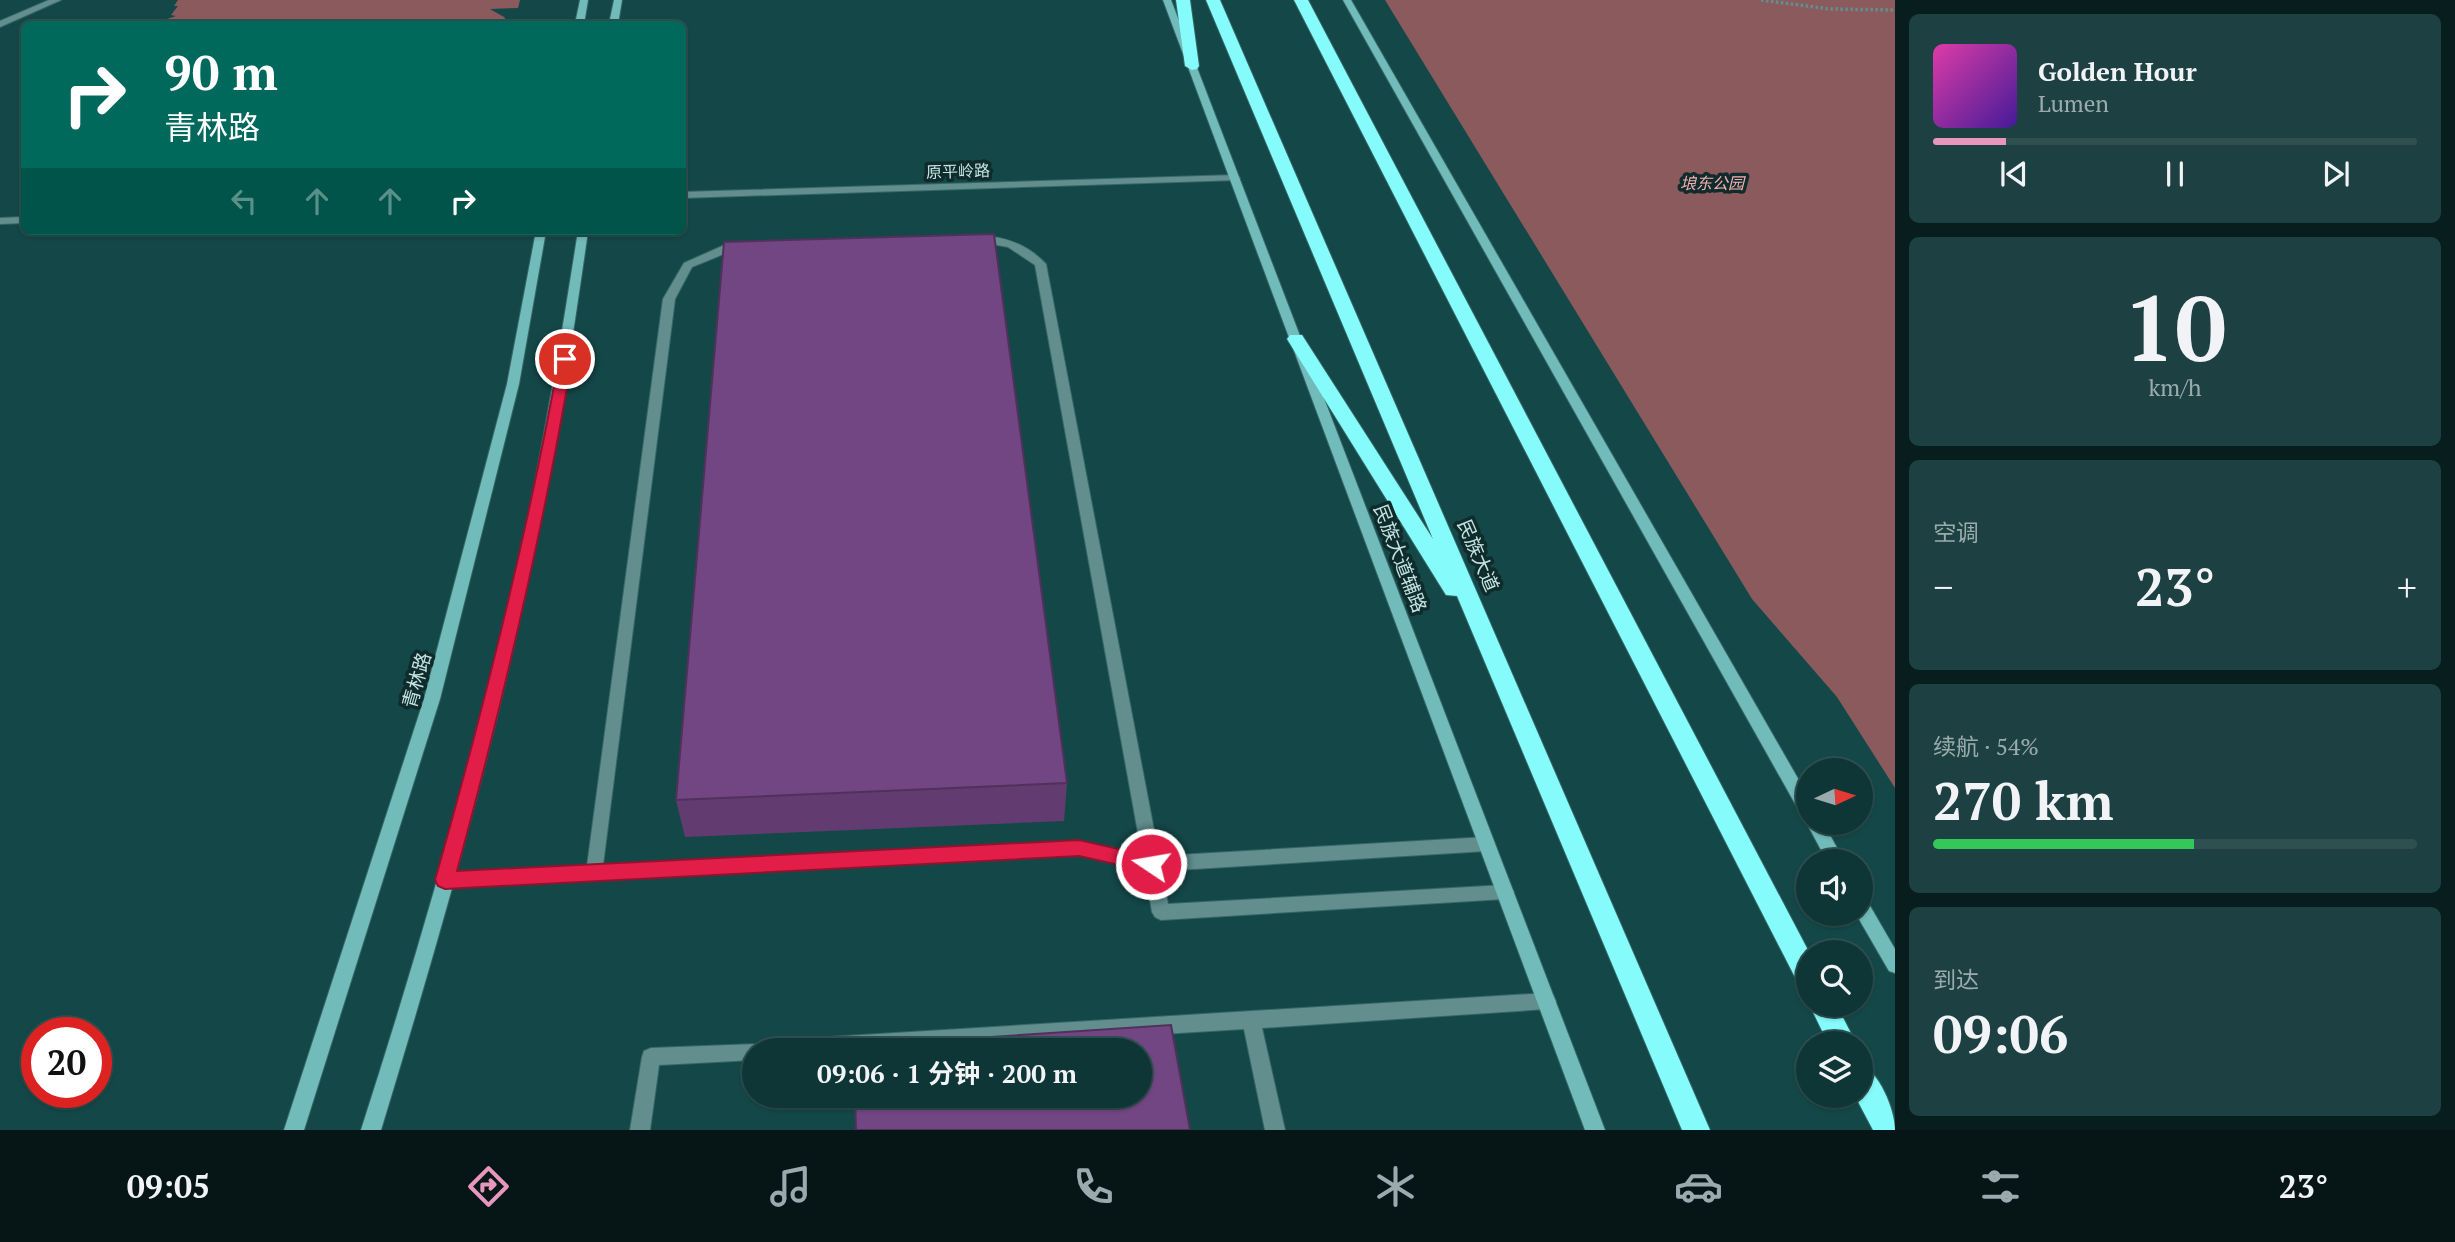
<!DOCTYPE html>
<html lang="zh">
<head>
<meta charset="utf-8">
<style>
	body { margin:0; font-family:"PT Serif","Noto Sans SC",serif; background:#1d4142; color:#f1f3f6; height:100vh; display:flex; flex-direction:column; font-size:26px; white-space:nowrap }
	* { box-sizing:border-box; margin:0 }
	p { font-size:23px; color:#9babad }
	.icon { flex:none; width:38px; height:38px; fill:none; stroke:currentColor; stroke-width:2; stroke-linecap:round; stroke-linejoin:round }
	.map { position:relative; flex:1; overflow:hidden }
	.sheet { display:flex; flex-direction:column; gap:14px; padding:14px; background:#081e1e; width:560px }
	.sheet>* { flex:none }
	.hud { position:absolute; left:21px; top:21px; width:665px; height:214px; border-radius:10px; box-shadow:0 2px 5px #0004,0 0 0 2px #2f5051; background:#00695c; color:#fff; overflow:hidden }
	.needle { width:46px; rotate:86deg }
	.tools { position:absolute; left:1796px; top:758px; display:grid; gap:14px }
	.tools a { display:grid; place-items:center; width:77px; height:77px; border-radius:50%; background:#0f3636; box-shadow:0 2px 5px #0004,0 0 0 2px #2f5051; font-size:35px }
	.speed { position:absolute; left:21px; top:1017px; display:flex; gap:14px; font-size:35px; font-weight:700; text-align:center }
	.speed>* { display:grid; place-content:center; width:91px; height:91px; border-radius:50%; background:#0f3636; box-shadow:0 2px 5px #0004,0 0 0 2px #2f5051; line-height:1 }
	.speed .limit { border:10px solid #d22; background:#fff; color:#111 }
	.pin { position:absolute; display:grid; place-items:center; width:60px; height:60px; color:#fff; margin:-30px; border:4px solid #fff; border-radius:50%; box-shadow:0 2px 7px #0007 }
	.me { position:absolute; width:77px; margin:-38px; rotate:282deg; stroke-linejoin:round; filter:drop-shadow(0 0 5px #0008) }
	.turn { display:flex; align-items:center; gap:24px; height:147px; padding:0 28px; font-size:32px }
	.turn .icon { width:91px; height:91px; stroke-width:2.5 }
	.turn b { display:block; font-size:49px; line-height:60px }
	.lanes { display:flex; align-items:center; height:66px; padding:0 28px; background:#0003; justify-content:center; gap:35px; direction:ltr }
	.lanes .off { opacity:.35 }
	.big { font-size:52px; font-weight:700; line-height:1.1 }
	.sheet .tile { flex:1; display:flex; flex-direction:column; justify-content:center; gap:10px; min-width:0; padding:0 24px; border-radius:10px; background:#1d4142 }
	.sheet .dial { align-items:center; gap:0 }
	.dial b { font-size:91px; line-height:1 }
	.song { display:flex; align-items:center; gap:21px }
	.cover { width:84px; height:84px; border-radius:10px; background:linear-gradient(135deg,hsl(320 70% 55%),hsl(260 70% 35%)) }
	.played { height:7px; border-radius:4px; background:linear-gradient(90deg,#e797bd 15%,#2f5051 15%) }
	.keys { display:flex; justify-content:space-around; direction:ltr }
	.heat { display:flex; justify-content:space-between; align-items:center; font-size:38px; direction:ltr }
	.charge { height:10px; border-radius:5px; background:linear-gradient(90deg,#34c759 54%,#2f5051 0) }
	.trip { position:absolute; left:742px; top:1038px; width:410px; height:70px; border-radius:35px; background:#0f3636; box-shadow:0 2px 5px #0004,0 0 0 2px #2f5051; font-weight:700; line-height:70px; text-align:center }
	.dock { display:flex; height:112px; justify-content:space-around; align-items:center; background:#061616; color:#9babad }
	.dock .icon { width:49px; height:49px }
	.dock .on { color:#e797bd }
	.dock b { font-size:32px; color:#f1f3f6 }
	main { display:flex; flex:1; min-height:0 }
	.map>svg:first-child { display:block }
	.green { fill:#8b5a5d }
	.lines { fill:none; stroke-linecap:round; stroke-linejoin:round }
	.lane-casing { stroke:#376767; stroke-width:2 }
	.street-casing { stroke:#376767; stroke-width:2 }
	.secondary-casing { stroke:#376767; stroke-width:2 }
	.highway-casing { stroke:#376767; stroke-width:2 }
	.path { stroke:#638e8e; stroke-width:3.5; stroke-dasharray:2.5 2.5; stroke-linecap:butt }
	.lane { fill:#628e8e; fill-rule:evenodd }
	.street { fill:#628e8e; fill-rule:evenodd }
	.secondary { fill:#72bbbb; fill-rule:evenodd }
	.highway { fill:#86fbfc; fill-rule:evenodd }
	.wall { fill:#623c71 }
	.building { fill:#724683; stroke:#50315c; stroke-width:2 }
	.route { fill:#e11d48; stroke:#92132f; stroke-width:2 }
	.labels { text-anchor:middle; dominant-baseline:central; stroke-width:7; stroke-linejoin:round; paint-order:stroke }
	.far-street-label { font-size:16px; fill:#c5e4e4; stroke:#0f2b2b }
	.far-park-label { font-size:16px; font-style:italic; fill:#f5afb2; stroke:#0f2b2b }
	.street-label { font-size:19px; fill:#c5e4e4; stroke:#0f2b2b }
</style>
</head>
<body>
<main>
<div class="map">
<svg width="1895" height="1130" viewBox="0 0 1895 1130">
	<rect width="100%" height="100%" fill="#144848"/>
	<path class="green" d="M178 0H520L518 8 490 9 504 17 509 24H152L176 16 171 15 178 6H174Z
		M1385 0H1895V788L1837 697 1752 599Z"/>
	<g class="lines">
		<g class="lane-casing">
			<path id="lane" d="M978 236C1005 236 1027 244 1046 264L1159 856 1487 837 1493 839 1495 844 1493 849 1487 851 1162 871 1168 904 1505 885 1511 887 1514 892 1511 897 1505 899 1161 920 1155 917 1152 912 1145 870 1079 855 445 887 439 885 437 880 439 875 445 873 587 866 663 299 684 263 729 243H744L746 245 692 267 675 299 603 865 1079 841 1142 855 1035 265 1008 247 974 241V237Z
				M1547 993 1553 995 1556 1001 1553 1007 1547 1009 1262 1028 1285 1130H1265L1244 1029 904 1050H754V1060L659 1065 650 1130H630L642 1057 644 1051 651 1048 757 1044 763 1041Z"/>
		</g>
		<g class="street-casing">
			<path id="street" d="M49 0H61L0 27V21Z
				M1235 175 1240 178 1239 180 682 198V192Z
				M24 217V223L0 224V218Z"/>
		</g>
		<g class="secondary-casing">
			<path id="secondary" d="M580 0H588L584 24H575Z
				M614 0H622L618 24H609Z
				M1163 0H1171L1605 1130H1585Z
				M1343 0H1351L1808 796V818L1802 816Z
				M536 231H546L519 384 440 699 304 1130H284L424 699 507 384Z
				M578 231H588C572 345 554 458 530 571 491 760 437 946 381 1130H361C420 947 473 762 516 575 541 461 560 346 578 231Z
				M1808 818V822H1823L1844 861H1827L1806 822Z
				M1860 897 1866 899 1895 949V973L1889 971 1856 914H1860Z"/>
		</g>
		<g class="highway-casing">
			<path id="highway" d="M1176 0H1190L1199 66 1197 69 1192 70 1185 66Z
				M1206 0H1220L1710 1130H1682L1457 596 1446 595 1287 339 1290 335H1302L1433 539Z
				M1294 0H1308L1809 952 1808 988 1799 985Z
				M1809 1004H1836L1856 1043H1828Z
				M1860 1064C1879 1071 1895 1110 1895 1130H1873L1855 1096H1860Z"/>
		</g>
		<path class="path" d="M1761 0 1830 9 1895 10"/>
		<use href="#lane" class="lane"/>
		<use href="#street" class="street"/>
		<use href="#secondary" class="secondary"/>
		<use href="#highway" class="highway"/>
	</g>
	<path class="wall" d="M1067 783 1064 821 685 837 676 800Z"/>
	<path class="building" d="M994 234 1067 783 676 800 724 242Z
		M1171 1025 1190 1130H856L855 1096H1139V1050H854V1046Z"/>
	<path class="route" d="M565 355 572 359C543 532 503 702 457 871L1079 840 1158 858 1161 864 1158 869 1151 872 1079 856 445 889 438 886 435 880C484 708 527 536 559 359Z"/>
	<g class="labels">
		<g class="far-street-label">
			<text transform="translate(958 171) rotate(-2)">原平岭路</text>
		</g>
		<g class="far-park-label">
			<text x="1712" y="183">埌东公园</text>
		</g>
		<g class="street-label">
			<text transform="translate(1479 555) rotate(67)">民族大道</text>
			<text transform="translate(1401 558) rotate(69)">民族大道辅路</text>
			<text transform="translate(416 680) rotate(-74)">青林路</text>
		</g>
	</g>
</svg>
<div class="tools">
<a><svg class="needle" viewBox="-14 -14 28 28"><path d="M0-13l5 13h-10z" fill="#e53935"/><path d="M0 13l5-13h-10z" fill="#9babad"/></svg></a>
<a><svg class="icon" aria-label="sound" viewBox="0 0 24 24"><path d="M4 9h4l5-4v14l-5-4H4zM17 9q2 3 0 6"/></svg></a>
<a><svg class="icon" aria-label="search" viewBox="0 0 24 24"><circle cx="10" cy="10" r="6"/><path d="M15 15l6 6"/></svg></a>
<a><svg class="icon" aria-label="layers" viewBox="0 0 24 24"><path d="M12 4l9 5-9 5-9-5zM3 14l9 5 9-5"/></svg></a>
</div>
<div class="speed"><div class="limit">20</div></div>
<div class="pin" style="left:565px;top:359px;background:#d93025"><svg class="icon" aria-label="arrive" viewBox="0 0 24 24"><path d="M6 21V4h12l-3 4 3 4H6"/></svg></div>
<svg class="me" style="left:1151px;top:864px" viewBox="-20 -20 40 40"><circle r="17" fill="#e11d48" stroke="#fff" stroke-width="3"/><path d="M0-11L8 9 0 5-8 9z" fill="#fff"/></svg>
<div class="trip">09:06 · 1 分钟 · 200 m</div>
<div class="hud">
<div class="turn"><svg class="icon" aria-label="right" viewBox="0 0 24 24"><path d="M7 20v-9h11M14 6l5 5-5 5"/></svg><div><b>90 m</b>青林路</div></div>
<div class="lanes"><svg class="icon off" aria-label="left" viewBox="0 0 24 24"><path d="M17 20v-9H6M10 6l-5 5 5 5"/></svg><svg class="icon off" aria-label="ahead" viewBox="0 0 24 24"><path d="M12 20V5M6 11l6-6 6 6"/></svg><svg class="icon off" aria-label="ahead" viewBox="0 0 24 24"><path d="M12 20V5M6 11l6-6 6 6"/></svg><svg class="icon" aria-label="right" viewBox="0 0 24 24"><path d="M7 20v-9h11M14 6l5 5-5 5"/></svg></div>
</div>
</div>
<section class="sheet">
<div class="tile">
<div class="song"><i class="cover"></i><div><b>Golden Hour</b><p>Lumen</p></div></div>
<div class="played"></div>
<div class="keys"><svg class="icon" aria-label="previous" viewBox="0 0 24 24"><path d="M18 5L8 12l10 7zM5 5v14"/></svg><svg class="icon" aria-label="pause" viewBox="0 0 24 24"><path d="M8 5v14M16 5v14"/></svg><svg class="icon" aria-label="next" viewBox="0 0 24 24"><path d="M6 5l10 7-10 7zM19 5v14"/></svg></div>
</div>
<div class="tile dial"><b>10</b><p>km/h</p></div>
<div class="tile"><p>空调</p>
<div class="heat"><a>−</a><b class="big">23°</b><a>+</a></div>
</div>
<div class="tile"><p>续航 · 54%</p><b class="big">270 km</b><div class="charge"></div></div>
<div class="tile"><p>到达</p><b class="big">09:06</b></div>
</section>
</main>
<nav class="dock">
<b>09:05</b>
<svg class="icon on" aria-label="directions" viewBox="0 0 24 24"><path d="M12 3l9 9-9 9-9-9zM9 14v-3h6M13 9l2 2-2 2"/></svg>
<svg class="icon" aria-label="music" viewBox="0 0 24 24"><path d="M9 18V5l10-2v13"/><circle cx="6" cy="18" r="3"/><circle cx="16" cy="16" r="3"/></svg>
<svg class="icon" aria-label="phone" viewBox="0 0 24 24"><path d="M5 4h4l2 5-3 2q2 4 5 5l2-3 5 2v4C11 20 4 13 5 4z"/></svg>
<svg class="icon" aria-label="climate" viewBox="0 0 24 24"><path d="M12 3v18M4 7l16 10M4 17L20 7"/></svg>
<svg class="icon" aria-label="car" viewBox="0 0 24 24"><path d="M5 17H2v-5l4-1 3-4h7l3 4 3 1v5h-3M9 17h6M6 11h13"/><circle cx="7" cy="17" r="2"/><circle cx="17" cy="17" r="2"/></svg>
<svg class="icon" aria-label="filters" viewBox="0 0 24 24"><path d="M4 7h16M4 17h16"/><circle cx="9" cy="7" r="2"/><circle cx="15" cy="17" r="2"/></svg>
<b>23°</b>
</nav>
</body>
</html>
